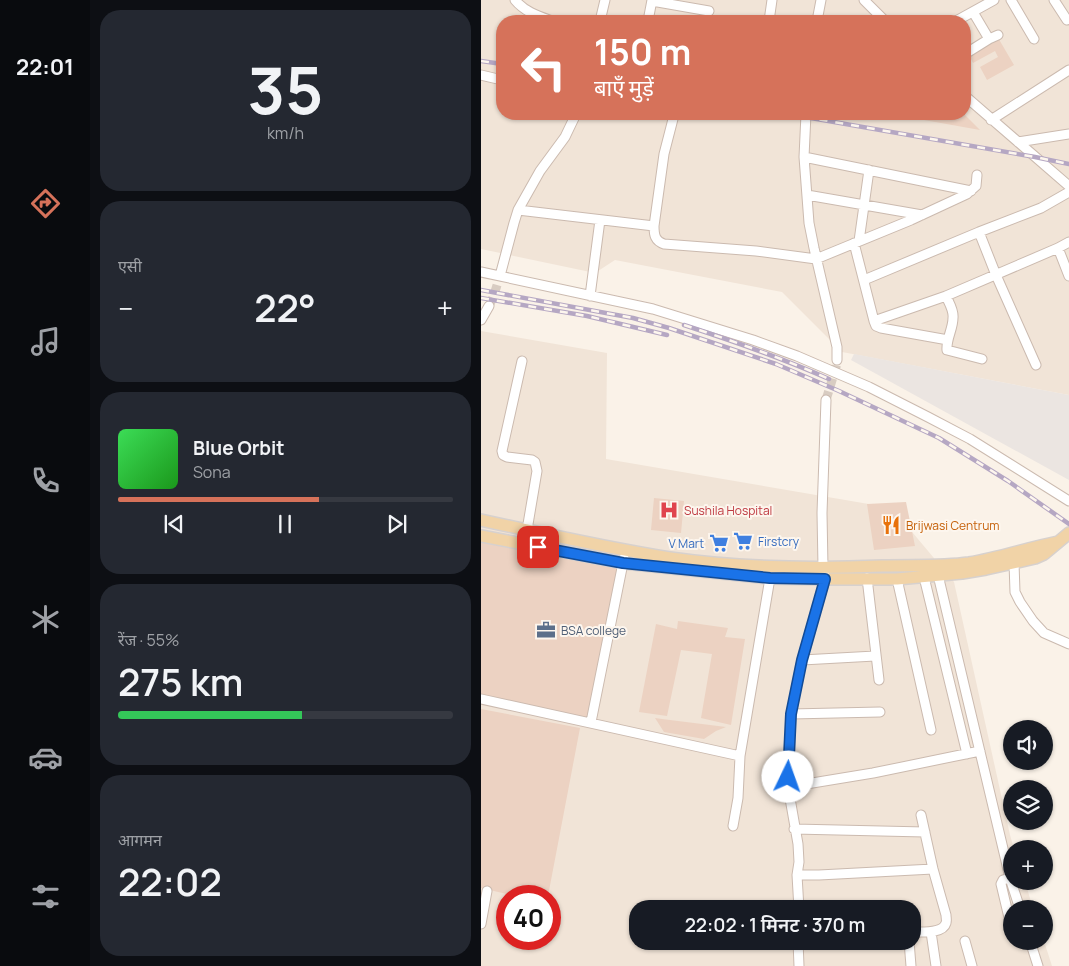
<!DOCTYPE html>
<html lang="hi">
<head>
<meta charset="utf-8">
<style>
	body { margin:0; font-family:Manrope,"Noto Sans Devanagari",sans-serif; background:#242831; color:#f1f3f6; height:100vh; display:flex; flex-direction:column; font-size:19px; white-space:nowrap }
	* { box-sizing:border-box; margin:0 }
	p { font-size:16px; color:#9ea1a6 }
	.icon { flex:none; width:28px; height:28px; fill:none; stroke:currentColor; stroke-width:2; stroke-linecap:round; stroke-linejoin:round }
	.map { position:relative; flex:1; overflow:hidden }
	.sheet { display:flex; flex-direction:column; gap:10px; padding:10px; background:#0d0f14; width:391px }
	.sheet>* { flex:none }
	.guide { position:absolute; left:15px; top:15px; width:475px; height:105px; border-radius:20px; box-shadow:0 1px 4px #0004; background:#d6725a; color:#fff; overflow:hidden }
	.tools { position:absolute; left:522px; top:720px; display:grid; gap:10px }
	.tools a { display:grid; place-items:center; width:50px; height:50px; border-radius:50%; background:#171b24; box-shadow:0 1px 4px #0004; font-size:25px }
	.speed { position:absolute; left:15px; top:885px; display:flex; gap:10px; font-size:25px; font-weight:700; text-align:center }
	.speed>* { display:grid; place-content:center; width:65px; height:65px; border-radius:50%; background:#171b24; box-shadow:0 1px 4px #0004; line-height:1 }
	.speed .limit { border:8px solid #d22; background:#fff; color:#111 }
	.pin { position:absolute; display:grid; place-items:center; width:42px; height:42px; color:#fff; margin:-21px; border-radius:10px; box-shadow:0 2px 8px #0006 }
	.me { position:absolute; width:55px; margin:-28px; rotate:3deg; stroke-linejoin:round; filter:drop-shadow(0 0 4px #0008) }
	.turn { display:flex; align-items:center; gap:18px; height:105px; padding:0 15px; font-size:22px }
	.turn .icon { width:65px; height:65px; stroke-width:2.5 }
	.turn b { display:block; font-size:35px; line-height:42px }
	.big { font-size:38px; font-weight:600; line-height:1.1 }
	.sheet .widget { flex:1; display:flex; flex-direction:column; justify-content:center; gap:8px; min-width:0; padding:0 18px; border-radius:20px; background:#242831 }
	.sheet .dial { align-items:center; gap:0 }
	.dial b { font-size:65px; line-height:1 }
	.song { display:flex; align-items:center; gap:15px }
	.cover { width:60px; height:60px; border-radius:8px; background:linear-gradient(135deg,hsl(130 70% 55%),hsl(120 70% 35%)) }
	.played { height:5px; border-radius:2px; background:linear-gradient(90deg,#d6725a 60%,#363941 60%) }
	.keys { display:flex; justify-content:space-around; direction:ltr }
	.heat { display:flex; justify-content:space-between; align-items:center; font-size:28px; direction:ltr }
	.charge { height:8px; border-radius:4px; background:linear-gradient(90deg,#34c759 55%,#363941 0) }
	.trip { position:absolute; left:148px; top:900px; width:292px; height:50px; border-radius:20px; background:#171b24; box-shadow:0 1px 4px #0004; font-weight:600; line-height:50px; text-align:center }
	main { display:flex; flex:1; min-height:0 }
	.menu { display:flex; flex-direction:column; width:90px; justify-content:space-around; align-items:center; background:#090b0e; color:#9ea1a6 }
	.menu .icon { width:35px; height:35px }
	.menu .current { color:#d6725a }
	.menu b { font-size:22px; color:#f1f3f6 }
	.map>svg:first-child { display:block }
	.residential { fill:#f1e4d7; fill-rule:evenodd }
	.industrial { fill:#ebe5e1 }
	.building { fill:#ecd2c2 }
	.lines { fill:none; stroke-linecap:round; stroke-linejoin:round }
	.minor-tunnel { stroke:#d8ccc2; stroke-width:9; stroke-dasharray:9 4.5; stroke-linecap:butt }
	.minor-casing { stroke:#cbbaaf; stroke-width:11 }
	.major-casing { stroke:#d7d1ce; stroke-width:14 }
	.minor { stroke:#fff; stroke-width:9 }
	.major { stroke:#f1d3a7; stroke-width:11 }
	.rail-casing { stroke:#b5a7c3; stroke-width:4.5 }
	.rail { stroke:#fdf6ee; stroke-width:2.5; stroke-dasharray:8; stroke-linecap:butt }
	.route-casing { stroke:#114b97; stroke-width:12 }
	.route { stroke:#1a73e8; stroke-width:9 }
	.labels { text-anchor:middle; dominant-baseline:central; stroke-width:4; stroke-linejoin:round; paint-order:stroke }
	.health-label { font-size:12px; fill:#be3a42; stroke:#fdf6ee; text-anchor:start }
	.food-label { font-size:12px; fill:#c56008; stroke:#fdf6ee; text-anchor:start }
	.shop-label { font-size:12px; fill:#366cbe; stroke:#fdf6ee; text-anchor:start }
	.service-label { font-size:12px; fill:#4e5e75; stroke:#fdf6ee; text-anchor:start }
</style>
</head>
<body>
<main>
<nav class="menu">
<b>22:01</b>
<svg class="icon current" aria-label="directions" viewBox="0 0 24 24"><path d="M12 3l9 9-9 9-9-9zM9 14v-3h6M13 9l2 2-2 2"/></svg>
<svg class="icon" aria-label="music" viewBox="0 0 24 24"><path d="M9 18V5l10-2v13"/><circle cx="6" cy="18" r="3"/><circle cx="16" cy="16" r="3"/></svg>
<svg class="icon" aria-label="phone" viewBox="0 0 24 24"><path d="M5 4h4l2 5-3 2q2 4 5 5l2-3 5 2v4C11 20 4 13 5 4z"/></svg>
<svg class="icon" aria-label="climate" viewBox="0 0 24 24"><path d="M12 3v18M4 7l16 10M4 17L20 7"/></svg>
<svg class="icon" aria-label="car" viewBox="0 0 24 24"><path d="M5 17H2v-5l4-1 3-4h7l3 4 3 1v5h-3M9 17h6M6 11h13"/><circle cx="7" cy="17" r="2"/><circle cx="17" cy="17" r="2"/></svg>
<svg class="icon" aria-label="filters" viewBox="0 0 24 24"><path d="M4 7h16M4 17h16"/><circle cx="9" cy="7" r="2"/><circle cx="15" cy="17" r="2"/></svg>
</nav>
<section class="sheet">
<div class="widget dial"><b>35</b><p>km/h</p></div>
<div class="widget"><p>एसी</p>
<div class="heat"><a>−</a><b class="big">22°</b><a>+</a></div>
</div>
<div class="widget">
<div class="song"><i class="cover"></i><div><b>Blue Orbit</b><p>Sona</p></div></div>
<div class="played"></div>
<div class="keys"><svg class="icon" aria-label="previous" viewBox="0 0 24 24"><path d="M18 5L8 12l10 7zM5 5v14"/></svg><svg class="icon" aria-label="pause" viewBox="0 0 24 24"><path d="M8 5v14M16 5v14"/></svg><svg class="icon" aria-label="next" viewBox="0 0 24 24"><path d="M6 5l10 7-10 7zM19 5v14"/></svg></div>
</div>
<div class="widget"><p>रेंज · 55%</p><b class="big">275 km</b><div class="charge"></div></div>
<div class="widget"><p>आगमन</p><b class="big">22:02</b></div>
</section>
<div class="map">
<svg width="588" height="966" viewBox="0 0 588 966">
	<rect width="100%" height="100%" fill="#faf2e8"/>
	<path class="residential" d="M0 0H588V395L361 352 301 292 134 260 114 273 0 249ZM21 21H484V114H21Z
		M0 331 126 353 125 459 411 508 473 582 529 835 533 849H531V881H544L552 909H531V941H563L571 966H0ZM26 896H69V939H26ZM156 909H431V941H156Z"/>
	<path class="industrial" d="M373 354 588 395V480L370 360Z"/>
	<path class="building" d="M516 36 533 65 506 80 499 67 517 57 514 51 492 63 487 53Z
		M450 114H483L499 130 443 120Z
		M173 498 203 501 200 533 170 530Z
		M425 502 434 546 393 550 386 504Z
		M0 535 143 563 110 722 0 697Z
		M197 621 247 628 244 637 264 639 250 725 220 718 231 654 200 650 186 716 158 712 175 624 196 629Z
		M0 709 99 728 67 896H35L0 888Z
		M174 718 181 719 245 727 235 731 223 739 183 732Z"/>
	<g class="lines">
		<path class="minor-tunnel" d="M8 306 13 295 20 272
			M345 400 355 367 356 360"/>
		<g class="minor-casing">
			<path id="minor" d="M34 0C44 12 57 16 71 21
				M383 0 404 21
				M530 0 553 39
				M573 0 586 20
				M171 1 228 11
				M492 12 508 39 517 35
				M119 21 124 0
				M167 21 171 0
				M288 21 291 0
				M336 21 340 0
				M475 21 513 0
				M484 54 508 39
				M0 75 21 80
				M484 96 588 186
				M325 114 323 157 328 223 333 248 356 347V360
				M192 119 183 154 173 226C173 235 174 241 183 244L275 251 335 259 430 220 486 194 495 186 496 175
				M510 120 588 70
				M537 142 588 134
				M323 157 490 191
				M326 195 441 215
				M37 210 173 226
				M498 232 515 275 555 365
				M378 241 388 170
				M373 243 393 321 395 326 400 328 467 340
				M577 248 588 276
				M0 272 172 309 272 340 316 356 388 387 447 417 489 439 588 501
				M20 272 33 223 37 210 59 171 84 137 95 114
				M383 280 498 232 560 208 588 192
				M109 296 119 220
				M465 296C468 303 473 310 472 318 472 329 465 339 466 350L501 359
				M0 320 8 306
				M393 321 465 296 577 248 588 242
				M41 361 21 451 22 455 26 457 51 460 54 462 56 471 46 530
				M533 563 534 592 539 602 552 621 563 633 588 644
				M456 569 457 575 529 878 539 909
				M443 577 486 754
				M386 578 398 680
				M416 579 450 730
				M321 660 394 656
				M0 699 259 756
				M310 714 399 712
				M110 722 143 558
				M307 787 392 773 499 751
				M252 826 257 798 259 756 289 578
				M313 829 444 832
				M316 875H338L452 869
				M529 878 522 880 520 884 530 926
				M318 909 316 875 318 862 317 844 307 787 310 714 321 660 344 579 342 567 341 513 345 400
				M0 924 6 891
				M431 932C440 932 462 934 465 923 466 922 465 917 465 915L452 869 440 815
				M450 932 455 966
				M317 941 318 966
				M428 941 430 966
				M484 941 491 966
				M549 941 557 966"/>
		</g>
		<g class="major-casing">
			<path id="major" d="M0 520C63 534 126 548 189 558 259 568 331 569 401 566 430 565 459 567 488 563 518 558 547 548 577 542
				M0 536 143 563 289 578 344 579H416L481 573 505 569 554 558 563 554 588 533"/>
		</g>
		<use href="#minor" class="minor"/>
		<use href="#major" class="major"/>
		<g class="rail-casing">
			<path id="rail" d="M0 61 21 64
				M307 114 554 157 588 164
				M0 290 152 318 188 328 295 364 358 391 458 438 527 481 588 524
				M0 298 106 316 186 335
				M203 325C252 341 301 358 348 379"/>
		</g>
		<use href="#rail" class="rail"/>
	</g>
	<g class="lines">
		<g class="route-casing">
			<path id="route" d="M57 547 142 563 289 578 344 579 321 660 310 714 307 777"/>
		</g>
		<use href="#route" class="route"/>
	</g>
	<defs>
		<g id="hospital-bare" transform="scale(1.5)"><path d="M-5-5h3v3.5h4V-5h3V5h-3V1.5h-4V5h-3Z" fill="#e0444e" stroke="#fdf6ee" stroke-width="2.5" paint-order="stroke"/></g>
		<g id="restaurant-bare" transform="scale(1.5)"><path d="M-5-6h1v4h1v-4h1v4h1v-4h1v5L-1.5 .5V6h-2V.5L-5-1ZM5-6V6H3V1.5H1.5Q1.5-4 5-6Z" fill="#e8710a" stroke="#fdf6ee" stroke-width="2.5" paint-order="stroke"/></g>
		<g id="supermarket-bare" transform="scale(1.5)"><path d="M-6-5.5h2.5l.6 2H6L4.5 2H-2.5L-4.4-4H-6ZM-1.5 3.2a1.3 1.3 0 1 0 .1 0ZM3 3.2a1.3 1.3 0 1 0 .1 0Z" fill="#3f7fe0" stroke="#fdf6ee" stroke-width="2.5" paint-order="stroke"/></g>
		<g id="office-bare" transform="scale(1.5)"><path d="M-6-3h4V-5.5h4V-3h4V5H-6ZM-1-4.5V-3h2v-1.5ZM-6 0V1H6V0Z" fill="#5c6f8a" stroke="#fdf6ee" stroke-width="2.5" paint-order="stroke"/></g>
	</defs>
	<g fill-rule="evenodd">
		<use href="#hospital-bare" x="188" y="510"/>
		<use href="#restaurant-bare" x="410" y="525"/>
		<use href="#supermarket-bare" x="262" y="541"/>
		<use href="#supermarket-bare" x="238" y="543"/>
		<use href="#office-bare" x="65" y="630"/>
	</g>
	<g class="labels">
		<g class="health-label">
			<text x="203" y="510">Sushila Hospital</text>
		</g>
		<g class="food-label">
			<text x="425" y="525">Brijwasi Centrum</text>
		</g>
		<g class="shop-label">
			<text x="277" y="541">Firstcry</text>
			<text x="223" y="543" text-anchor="end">V Mart</text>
		</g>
		<g class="service-label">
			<text x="80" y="630">BSA college</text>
		</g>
	</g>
</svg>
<div class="tools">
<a><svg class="icon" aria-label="sound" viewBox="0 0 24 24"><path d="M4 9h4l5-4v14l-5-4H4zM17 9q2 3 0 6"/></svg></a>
<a><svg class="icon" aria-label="layers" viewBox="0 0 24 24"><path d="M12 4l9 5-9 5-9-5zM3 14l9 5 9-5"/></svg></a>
<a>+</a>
<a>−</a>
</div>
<div class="speed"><div class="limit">40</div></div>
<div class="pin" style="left:57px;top:547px;background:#d93025"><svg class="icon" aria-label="arrive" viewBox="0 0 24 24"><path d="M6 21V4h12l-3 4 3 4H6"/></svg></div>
<svg class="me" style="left:307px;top:777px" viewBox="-20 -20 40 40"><circle r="19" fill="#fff"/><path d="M0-13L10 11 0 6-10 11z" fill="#1a73e8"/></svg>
<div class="trip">22:02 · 1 मिनट · 370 m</div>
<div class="guide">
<div class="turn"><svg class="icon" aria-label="left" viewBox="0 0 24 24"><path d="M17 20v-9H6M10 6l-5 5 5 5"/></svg><div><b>150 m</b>बाएँ मुड़ें</div></div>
</div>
</div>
</main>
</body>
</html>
